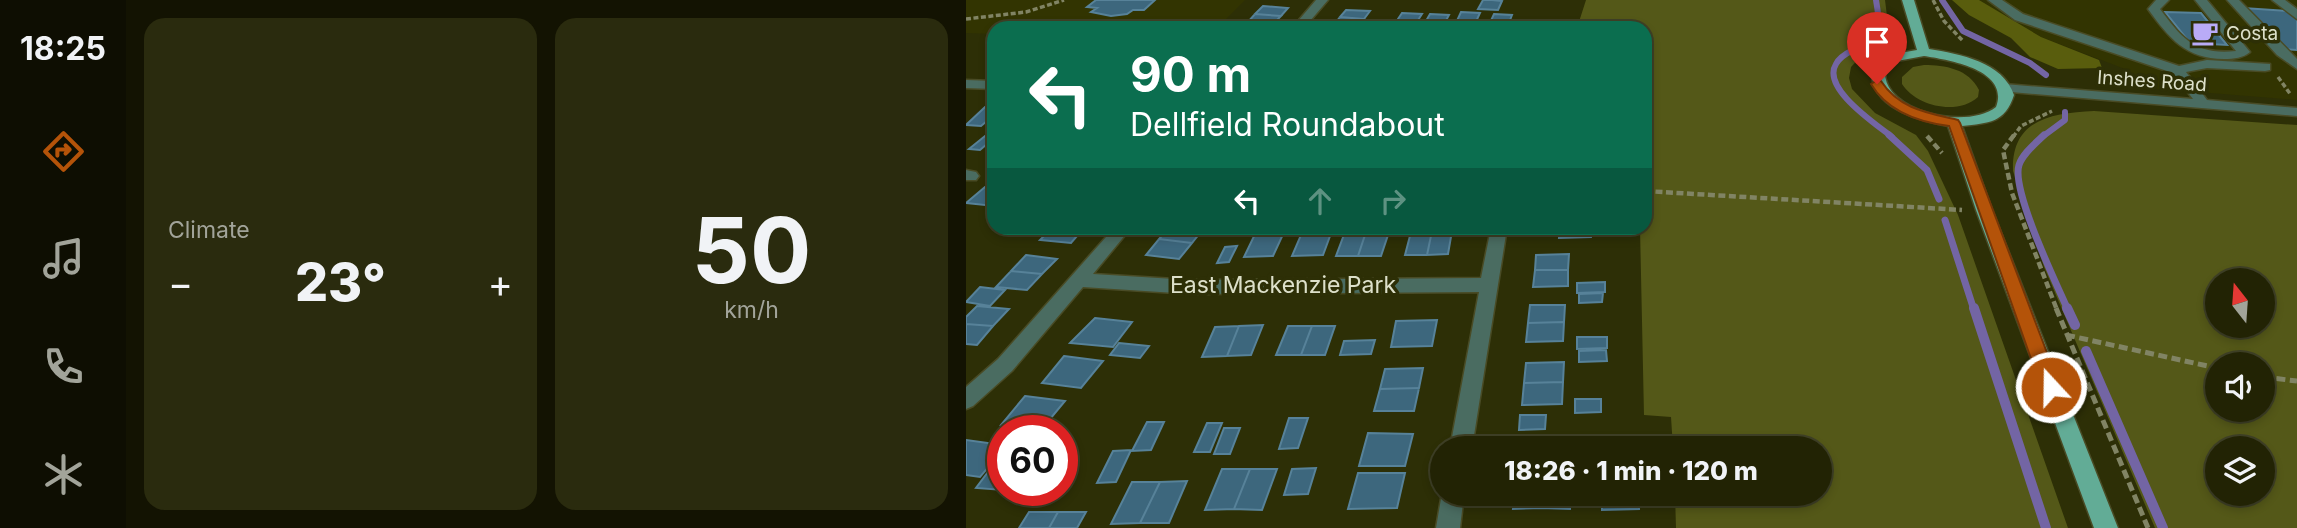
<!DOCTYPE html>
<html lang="en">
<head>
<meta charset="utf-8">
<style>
	body { margin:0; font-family:Inter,sans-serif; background:#2a2b0e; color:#f1f3f6; height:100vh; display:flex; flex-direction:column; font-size:26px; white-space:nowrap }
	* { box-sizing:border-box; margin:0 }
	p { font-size:23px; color:#a2a49a }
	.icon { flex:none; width:38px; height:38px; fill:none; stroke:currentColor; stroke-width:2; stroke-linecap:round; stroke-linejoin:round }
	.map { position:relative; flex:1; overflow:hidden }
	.side { display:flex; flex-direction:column; gap:18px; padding:18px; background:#131302; width:840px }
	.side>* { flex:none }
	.top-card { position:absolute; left:21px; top:21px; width:665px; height:214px; border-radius:21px; box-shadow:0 4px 10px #0003,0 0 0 2px #3f4026; background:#0b6e4f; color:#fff; overflow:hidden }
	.needle { width:46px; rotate:343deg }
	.buttons { position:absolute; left:1239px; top:268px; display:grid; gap:14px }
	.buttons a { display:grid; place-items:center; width:70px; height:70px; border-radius:50%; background:#222304; box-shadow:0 4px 10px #0003,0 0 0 2px #3f4026; font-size:35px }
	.speed { position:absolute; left:21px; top:415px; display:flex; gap:14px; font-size:35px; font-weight:700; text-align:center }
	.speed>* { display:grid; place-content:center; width:91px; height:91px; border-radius:50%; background:#222304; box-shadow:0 4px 10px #0003,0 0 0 2px #3f4026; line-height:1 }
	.speed .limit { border:10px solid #d22; background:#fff; color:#111 }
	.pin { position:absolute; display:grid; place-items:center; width:60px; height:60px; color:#fff; margin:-72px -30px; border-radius:50% 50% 50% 0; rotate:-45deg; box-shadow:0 0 7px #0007 }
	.pin .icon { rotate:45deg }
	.me { position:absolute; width:77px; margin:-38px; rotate:339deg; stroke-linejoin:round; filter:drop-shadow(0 0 5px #0008) }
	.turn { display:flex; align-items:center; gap:24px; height:147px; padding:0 28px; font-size:32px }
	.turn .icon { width:91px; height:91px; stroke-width:2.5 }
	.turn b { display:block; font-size:49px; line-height:60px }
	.lanes { display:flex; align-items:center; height:66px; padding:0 28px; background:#0003; justify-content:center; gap:35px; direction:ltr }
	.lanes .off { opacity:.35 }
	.big { font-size:52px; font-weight:800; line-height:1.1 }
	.side .widget { flex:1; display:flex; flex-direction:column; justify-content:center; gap:10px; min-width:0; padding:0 24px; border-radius:21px; background:#2a2b0e }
	.side .dial { align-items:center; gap:0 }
	.dial b { font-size:91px; line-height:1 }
	.heat { display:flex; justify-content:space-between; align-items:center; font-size:38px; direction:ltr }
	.side .tiles { flex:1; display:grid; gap:18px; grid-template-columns:repeat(2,1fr) }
	.trip { position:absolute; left:464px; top:436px; width:402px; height:70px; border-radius:35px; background:#222304; box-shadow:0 4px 10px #0003,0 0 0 2px #3f4026; font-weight:800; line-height:70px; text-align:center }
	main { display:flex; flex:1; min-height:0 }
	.dock { display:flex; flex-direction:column; width:126px; justify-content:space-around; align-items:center; background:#0e0e02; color:#a2a49a }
	.dock .icon { width:49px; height:49px }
	.dock .current { color:#b45309 }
	.dock b { font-size:32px; color:#f1f3f6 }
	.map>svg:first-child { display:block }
	.built { fill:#323401 }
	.green { fill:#545818; fill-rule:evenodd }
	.forest { fill:#595d0d }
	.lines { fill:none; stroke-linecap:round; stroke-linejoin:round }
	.stream-far2 { stroke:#7365a4; stroke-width:6 }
	.stream-far1 { stroke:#7365a4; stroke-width:7 }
	.stream { stroke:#7365a4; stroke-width:10 }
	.building { fill:#3d677d; stroke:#578299; stroke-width:2 }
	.minor-casing { stroke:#494b25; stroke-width:3 }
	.major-casing { stroke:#494b25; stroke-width:3 }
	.path-far2 { stroke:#818464; stroke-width:3.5; stroke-dasharray:5 2.5; stroke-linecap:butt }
	.path-far1 { stroke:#818464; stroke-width:4.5; stroke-dasharray:7 3.5; stroke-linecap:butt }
	.path { stroke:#818464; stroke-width:5; stroke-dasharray:9 4.5; stroke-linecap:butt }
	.minor { fill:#4a6c61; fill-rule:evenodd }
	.major { fill:#62ac96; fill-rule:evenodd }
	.route { fill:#b45309; stroke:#753606; stroke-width:2 }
	.labels { text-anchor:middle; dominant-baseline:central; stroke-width:7; stroke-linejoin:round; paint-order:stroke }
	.far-poi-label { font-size:19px; fill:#dde0ca; stroke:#2d2f06; text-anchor:start }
	.far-street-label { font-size:19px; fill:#dde0ca; stroke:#2d2f06 }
	.street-label { font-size:23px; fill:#dde0ca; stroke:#2d2f06 }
</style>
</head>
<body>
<main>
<nav class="dock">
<b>18:25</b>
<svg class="icon current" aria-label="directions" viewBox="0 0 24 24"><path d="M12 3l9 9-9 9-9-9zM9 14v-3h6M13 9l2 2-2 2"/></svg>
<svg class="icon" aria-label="music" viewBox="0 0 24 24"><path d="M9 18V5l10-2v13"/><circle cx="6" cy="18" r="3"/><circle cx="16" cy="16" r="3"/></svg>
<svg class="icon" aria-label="phone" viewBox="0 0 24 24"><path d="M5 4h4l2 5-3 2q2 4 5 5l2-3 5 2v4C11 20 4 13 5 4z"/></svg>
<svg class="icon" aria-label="climate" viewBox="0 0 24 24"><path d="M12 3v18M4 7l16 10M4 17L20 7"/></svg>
</nav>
<section class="side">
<div class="tiles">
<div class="widget"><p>Climate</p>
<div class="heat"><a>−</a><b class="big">23°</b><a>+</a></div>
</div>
<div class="widget dial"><b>50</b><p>km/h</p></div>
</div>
</section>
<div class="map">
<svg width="1331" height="528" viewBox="0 0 1331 528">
	<rect width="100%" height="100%" fill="#2d2f06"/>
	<path class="built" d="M0 0H279L251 28H28V34L0 33Z
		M1013 0H1331V100L1170 87 1159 69 1075 37Z"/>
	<path class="green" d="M620 0H919L921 16 917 33 885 67 883 78 886 89 909 113 950 135 962 151 992 215 1102 528H710L709 494H854V448H707L705 417 678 415 674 228H679V28H611Z
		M958 65C979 65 1003 69 1013 90L1012 97C991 116 950 106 936 84V77L947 67Z
		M1128 111 1331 125V528H1189L1078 267 1047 171C1045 119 1086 113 1128 111ZM1251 280H1297V326H1251ZM1297 364V410H1251V364ZM1297 448V494H1251V448Z"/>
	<path class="forest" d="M986 0H1013L1075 37 1133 60 1136 68 1092 69 1064 57 1045 38 1003 15Z"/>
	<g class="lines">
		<path class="stream-far2" d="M910 0C911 7 913 15 912 22 909 35 897 43 887 50 881 53 873 58 870 64 855 88 910 124 926 137
			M976 0 997 31 1064 63 1080 75
			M1076 137 1099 120V112"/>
		<path class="stream-far1" d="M923 135 961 170 973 199
			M1078 135C1070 143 1057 153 1053 165 1045 190 1090 283 1102 310
			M979 220 1008 310"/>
		<path class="stream" d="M1008 308 1080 528
			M1101 308 1109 325
			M1120 351 1197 528"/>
	</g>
	<path class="building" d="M130 0H189L178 10H167L161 14 145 16 125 12 131 8 121 7Z
		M517 0H526L536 1 532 10 512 9Z
		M297 6 322 8 315 16 289 14Z
		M1277 8 1323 11 1331 18V50L1318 49Z
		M380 10 404 11 398 19 374 17Z
		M495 12 514 13 508 26 489 25Z
		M1199 12 1235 13 1261 45 1224 43Z
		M436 13 456 14 447 28H426Z
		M289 14 315 16 307 24 282 22Z
		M464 14 483 15 476 28H456Z
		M528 14 546 15 541 28 522 27Z
		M374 17 398 19 392 27 368 25Z
		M19 107 28 108V115L15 126 0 125Z
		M19 136 28 138 14 150 3 149Z
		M19 187H28V206L0 203Z
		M86 228H118L105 243 74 240Z
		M203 228H238L226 243 193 239Z
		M338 228H367L357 255 326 256Z
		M594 228H626L625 237 593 238Z
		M291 230H319L307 256 278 257Z
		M466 231H486L482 254 461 255Z
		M466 231 461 255H439L445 232Z
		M379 232H400L392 256H370Z
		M400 232H423L415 256H392Z
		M193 239 226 243 213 259 180 255Z
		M271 246 263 262 251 263 259 247Z
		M603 254 602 270H569L570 255Z
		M60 255 91 259 76 274 45 271Z
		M569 270H602V286L567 287Z
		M45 271 76 274 61 290 30 287Z
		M639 282V292L611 293V283Z
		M14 287 39 290 24 306 0 302Z
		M637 293 636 302 613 303V294Z
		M564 305H599L598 322 562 323Z
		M11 306 43 309 27 326 0 324V317Z
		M129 318 166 322 147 347 104 343Z
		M471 320 466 346 425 347 430 321Z
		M598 322 597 341 560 342 562 323Z
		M0 324 27 326 11 345 0 344Z
		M297 325 285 355 261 356 273 326Z
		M273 326 261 356 236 357 249 327Z
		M322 326H346L335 355H310Z
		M346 326H369L359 355H335Z
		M611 337H641V348L611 349Z
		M409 340 405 354 374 355 378 341Z
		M153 343 183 346 174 358 144 355Z
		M640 350 641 361 613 362V351Z
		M98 356 137 361 115 388 76 383Z
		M598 362 597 382 558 383 560 363Z
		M457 368 453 388 414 389 419 369Z
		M597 382 596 404 556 405 558 383Z
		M453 388 448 411H408L414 389Z
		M59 396 99 401 75 430 35 425Z
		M609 399H635V412L609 413Z
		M554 415H580L579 429 553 430Z
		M323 418H342L332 448 313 449Z
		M181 422H198L185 450 166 451Z
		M241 423H256L244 452H228Z
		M258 428H274L264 454H248Z
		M402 433 447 434 439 466H393Z
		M0 440 37 445V450L14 477 0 475Z
		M165 450 150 482 131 483 147 451Z
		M350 468 342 494 318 495 326 469Z
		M256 469H284L268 509 239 510Z
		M284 469H311L296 510 268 509Z
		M22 472 37 473V490L10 488Z
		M392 473H439L431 508 382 509Z
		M221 481 203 523H174L194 482Z
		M166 482H194L174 523 145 524Z
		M549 494H577L576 508 547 509Z
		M577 494H605L604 509 576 508Z
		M636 494H672L673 509 636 510Z
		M63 512H92L83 528H53Z
		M92 512H120L111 528H83Z"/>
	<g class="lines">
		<g class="minor-casing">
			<path id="minor" d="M350 0H362L338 28H326Z
				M1022 0H1036L1057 14 1213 66 1241 60 1304 64V70L1299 71 1241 68 1220 72 1241 100 1331 108V116L1033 91 1031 88 1038 84 1227 99 1207 73 1049 20Z
				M1190 0H1203L1194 9C1217 40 1230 55 1270 51L1229 0H1241L1284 52C1277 58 1268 59 1258 59 1220 59 1203 38 1182 9Z
				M1261 0H1273L1331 59V69L1311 55Z
				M1306 0H1319L1331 9V19Z
				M0 80 28 81V89L0 88Z
				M0 170 10 172 13 176 10 180H0Z
				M148 228H165L127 274 225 280 515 278 525 228H541L506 448H484L513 292 225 294 117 287 46 371 7 406 0 409V387L32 359Z
				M476 493 498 494 494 528H470Z"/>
		</g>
		<g class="major-casing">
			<path id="major" d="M936 0H948L963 49C994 54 1037 62 1048 95 1039 123 1023 123 996 126L1026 210 1152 528H1128L1010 210 982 126C951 120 903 107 906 69L922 55 951 50ZM958 56C984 60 1044 70 1030 107 1002 130 916 113 919 70L931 61Z"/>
		</g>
		<path class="path-far2" d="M967 0 978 21 997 41
			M0 19 60 12 98 0
			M1312 77 1325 95
			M1047 137 1055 126 1086 111"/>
		<path class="path-far1" d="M1048 135 1037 150 1046 193 1091 310
			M961 136 976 153
			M679 191 996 210"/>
		<path class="path" d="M1090 308 1182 528
			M1100 335 1251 368
			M1297 377 1331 381"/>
		<use href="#minor" class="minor"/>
		<use href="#major" class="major"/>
	</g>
	<path class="route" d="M911 80 915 81C933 109 962 113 992 120L994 123 1094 387 1091 392 1085 394 1078 392 1075 387 983 126C952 122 921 111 905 84Z"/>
	<defs>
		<g id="cafe-bare" transform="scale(2.1)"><path d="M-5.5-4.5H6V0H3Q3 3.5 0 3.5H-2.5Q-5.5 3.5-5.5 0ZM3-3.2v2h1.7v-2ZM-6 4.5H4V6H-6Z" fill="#b9abf7" stroke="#2d2f06" stroke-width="2.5" paint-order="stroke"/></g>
	</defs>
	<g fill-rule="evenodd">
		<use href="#cafe-bare" x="1239" y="33"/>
	</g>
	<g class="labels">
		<g class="far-poi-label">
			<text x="1260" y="33">Costa</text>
		</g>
		<g class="far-street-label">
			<text transform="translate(1186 81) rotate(4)">Inshes Road</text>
		</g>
		<g class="street-label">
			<text x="317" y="285">East Mackenzie Park</text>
		</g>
	</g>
</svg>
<div class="buttons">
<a><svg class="needle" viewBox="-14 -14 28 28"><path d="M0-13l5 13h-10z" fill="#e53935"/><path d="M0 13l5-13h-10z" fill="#a2a49a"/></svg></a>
<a><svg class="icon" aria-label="sound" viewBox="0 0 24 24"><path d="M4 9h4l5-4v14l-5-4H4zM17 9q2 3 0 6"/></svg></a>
<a><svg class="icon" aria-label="layers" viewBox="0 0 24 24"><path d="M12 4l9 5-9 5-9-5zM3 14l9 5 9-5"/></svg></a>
</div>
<div class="speed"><div class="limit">60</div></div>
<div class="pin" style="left:911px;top:84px;background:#d93025"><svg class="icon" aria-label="arrive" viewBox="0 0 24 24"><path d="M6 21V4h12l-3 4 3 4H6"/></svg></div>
<svg class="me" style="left:1085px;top:387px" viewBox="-20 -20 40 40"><circle r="17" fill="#b45309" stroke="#fff" stroke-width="3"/><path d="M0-11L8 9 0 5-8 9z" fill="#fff"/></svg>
<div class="trip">18:26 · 1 min · 120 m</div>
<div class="top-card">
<div class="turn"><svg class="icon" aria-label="left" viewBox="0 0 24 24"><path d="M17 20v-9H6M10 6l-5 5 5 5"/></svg><div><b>90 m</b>Dellfield Roundabout</div></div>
<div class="lanes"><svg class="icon" aria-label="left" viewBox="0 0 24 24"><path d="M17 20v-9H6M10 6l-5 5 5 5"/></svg><svg class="icon off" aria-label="ahead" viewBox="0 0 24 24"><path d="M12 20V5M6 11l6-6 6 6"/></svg><svg class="icon off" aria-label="right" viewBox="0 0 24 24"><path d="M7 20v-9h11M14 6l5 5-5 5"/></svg></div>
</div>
</div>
</main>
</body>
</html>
